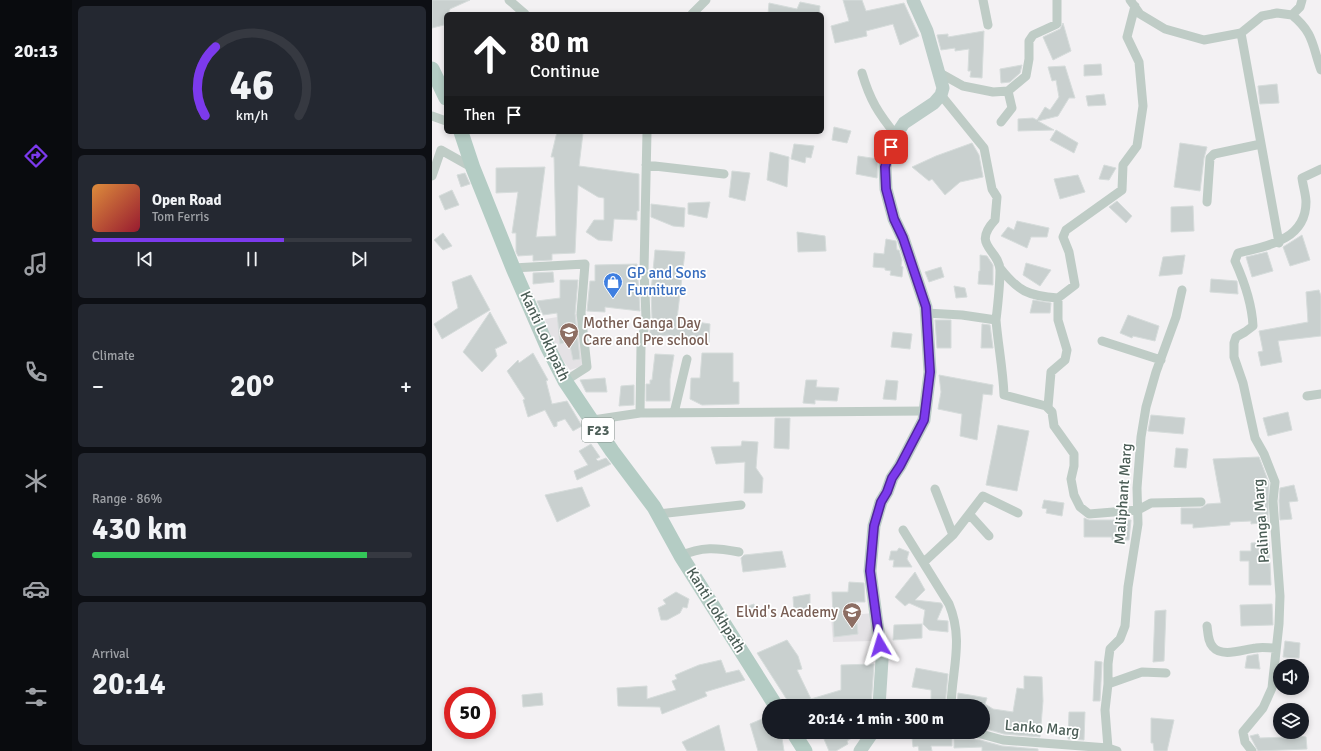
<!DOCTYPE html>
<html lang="en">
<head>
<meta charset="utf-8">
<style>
	body { margin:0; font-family:Signika,sans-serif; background:#242831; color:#f1f3f6; height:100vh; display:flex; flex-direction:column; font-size:15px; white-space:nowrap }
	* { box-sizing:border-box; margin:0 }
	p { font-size:13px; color:#9ea1a6 }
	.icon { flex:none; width:22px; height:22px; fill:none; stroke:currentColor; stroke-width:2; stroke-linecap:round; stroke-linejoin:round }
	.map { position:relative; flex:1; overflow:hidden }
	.side { display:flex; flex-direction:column; gap:6px; padding:6px; background:#0d0f14; width:360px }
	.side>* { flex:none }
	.top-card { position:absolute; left:12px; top:12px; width:380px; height:122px; border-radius:6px; box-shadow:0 2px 6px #0003; background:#202124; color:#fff; overflow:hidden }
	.tools { position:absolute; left:841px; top:659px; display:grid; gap:8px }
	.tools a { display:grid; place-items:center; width:36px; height:36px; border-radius:50%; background:#171b24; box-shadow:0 2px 6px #0003; font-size:20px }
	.speed { position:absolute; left:12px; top:687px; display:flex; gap:8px; font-size:20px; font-weight:700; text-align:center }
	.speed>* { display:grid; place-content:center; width:52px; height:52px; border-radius:50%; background:#171b24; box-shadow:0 2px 6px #0003; line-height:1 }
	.speed .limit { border:6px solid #d22; background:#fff; color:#111 }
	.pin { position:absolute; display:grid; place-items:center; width:34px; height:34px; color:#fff; margin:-17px; border-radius:8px; box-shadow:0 2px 6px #0006 }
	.me { position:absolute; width:44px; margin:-22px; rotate:353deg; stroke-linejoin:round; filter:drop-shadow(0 0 3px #0008) }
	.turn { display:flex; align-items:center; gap:14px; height:84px; padding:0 20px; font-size:18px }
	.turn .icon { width:52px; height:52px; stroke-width:2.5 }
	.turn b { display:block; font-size:28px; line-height:34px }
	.then { display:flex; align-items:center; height:38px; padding:0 20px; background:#0003; gap:8px; font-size:15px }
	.big { font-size:30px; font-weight:700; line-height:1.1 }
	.side .widget { flex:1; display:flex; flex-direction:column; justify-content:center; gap:6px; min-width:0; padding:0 14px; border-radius:6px; background:#242831 }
	.side .dial { align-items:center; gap:0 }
	.dial svg { height:104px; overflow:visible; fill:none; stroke:#363941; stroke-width:7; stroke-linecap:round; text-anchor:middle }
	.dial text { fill:#f1f3f6; stroke:none }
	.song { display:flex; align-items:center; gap:12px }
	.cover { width:48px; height:48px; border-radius:6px; background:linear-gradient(135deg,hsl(30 70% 55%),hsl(350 70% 35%)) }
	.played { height:4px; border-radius:2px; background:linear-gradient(90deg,#7c3aed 60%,#363941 60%) }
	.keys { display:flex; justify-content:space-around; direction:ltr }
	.heat { display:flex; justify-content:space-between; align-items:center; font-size:22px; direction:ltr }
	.charge { height:6px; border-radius:3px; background:linear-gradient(90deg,#34c759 86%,#363941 0) }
	.trip { position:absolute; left:330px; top:699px; width:228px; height:40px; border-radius:20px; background:#171b24; box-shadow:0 2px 6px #0003; font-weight:700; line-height:40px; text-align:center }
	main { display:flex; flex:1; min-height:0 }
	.dock { display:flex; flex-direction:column; width:72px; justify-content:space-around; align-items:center; background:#090b0e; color:#9ea1a6 }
	.dock .icon { width:28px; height:28px }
	.dock .selected { color:#7c3aed }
	.dock b { font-size:18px; color:#f1f3f6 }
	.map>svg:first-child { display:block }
	.education { fill:#e4e2e5 }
	.building { fill:#c9d0cf; stroke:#d6dcdb }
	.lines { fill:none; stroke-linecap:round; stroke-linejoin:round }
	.street { stroke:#bfccc6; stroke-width:9 }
	.secondary { stroke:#bccdc8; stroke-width:13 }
	.primary { stroke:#b4ccc4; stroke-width:15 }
	.route-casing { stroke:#51269a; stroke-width:10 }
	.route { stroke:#7c3aed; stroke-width:7 }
	.labels { text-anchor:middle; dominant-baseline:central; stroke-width:3.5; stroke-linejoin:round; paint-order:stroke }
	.shield { fill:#fff; stroke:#818e89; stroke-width:1 }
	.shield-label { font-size:14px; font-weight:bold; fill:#4b5d56 }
	.shop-label { font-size:15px; fill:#366cbe; stroke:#fff; text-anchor:start }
	.education-label { font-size:15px; fill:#785e54; stroke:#fff; text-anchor:start }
	.street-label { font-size:15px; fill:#4b5d56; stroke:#fff }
</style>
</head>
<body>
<main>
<nav class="dock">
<b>20:13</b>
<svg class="icon selected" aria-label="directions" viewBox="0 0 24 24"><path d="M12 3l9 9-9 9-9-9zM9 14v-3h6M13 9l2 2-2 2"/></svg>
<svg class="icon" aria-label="music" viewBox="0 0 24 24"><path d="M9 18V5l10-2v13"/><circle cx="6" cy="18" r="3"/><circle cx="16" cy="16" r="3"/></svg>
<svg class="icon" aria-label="phone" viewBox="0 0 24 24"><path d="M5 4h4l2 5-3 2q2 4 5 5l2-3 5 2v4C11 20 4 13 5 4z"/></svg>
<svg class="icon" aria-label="climate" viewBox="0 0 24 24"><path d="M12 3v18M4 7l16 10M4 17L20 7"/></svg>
<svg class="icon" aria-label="car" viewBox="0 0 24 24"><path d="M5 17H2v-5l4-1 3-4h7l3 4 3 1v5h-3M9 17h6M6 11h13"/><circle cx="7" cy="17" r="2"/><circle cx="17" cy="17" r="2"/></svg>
<svg class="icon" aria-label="filters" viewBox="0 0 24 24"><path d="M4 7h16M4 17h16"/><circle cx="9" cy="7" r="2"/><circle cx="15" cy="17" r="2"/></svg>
</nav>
<section class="side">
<div class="widget dial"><svg viewBox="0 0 100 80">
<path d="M14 69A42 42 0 1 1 86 69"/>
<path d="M14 69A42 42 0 0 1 22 16" stroke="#7c3aed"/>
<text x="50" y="56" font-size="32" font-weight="700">46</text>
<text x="50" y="72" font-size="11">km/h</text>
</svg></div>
<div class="widget">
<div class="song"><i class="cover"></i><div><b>Open Road</b><p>Tom Ferris</p></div></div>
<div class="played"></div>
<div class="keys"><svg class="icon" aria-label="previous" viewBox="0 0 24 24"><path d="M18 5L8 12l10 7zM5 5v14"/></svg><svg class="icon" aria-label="pause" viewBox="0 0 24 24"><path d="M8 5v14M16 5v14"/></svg><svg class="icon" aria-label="next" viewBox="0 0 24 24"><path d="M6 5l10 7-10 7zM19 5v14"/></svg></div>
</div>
<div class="widget"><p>Climate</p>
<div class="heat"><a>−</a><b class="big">20°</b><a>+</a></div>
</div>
<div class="widget"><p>Range · 86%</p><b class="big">430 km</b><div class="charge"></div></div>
<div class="widget"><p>Arrival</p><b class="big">20:14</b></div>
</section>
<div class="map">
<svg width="889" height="751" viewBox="0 0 889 751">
	<rect width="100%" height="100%" fill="#f3f1f3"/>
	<path class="education" d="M145 314 153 365 138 370 118 342 113 319Z
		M441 613V641L401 642 399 617Z"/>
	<path class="building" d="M0 0H38L18 9 16 14H14L12 25 0 28Z
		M411 0H430L434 11 472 3 487 36 468 45 461 24 434 31 435 36 403 43 399 26 417 21Z
		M368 2 388 6 387 14H336L337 3 365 9Z
		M631 23 639 51 621 60 611 37 628 29Z
		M552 31 550 78 538 77 539 71H536L537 49 523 51V48L509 50 505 35 516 34V37Z
		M669 64 670 75 652 76V65Z
		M590 65 588 73 578 82 569 83 568 69Z
		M633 66 643 98H637L626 116 606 121 622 130 586 131V119L601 118 605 120 613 107 618 110 627 97 624 80 620 81 616 67Z
		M845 84 847 103 828 104 826 86Z
		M672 94 674 105 656 106 654 96Z
		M402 127 419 131 415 143 400 140Z
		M624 130 646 143 642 153 618 140Z
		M125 132 151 133 147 166 207 174V211H205V220L182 219 180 241 166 240 154 232 162 220H172V198L166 197 146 185 143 253 120 254V260L101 261V255L86 256 84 252V233H80L86 192 64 193V168L113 167 104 237 124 236 122 157H119Z
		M540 143 547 155 551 177 528 182 513 195 500 179 497 181 480 167 504 156Z
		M748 143 775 147 772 158 768 191 742 187Z
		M362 144 382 146 379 158 374 157 373 163 359 159Z
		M338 152 357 157 355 187 335 180Z
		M426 156 446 159 445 178 424 174Z
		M672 165 684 168 677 180 667 179Z
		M300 171 318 173 313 201 297 197Z
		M33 173 38 184 29 187 25 175Z
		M646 175 653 192 628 199 622 179Z
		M20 190 27 205 13 210 7 196Z
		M685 201 700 216 694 223 677 207Z
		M278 202 275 218 256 214V203Z
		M219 204 253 208 252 227 241 226 219 217Z
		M761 206 762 231 739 232V207Z
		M585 221 617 228 615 237H599L595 248 569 236 576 227 582 230Z
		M365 232 393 236 394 251 366 252Z
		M11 233 20 246 11 250 2 240Z
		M870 235 878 260 858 266 851 247Z
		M454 239 464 241 465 250H467L470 260 469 266 471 267 470 277 458 275 459 271 453 270V268L441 267 442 253 452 254Z
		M223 250 253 252 245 319 278 324 277 343 241 344 237 335 217 337 220 319 219 291Z
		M835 252 841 271 820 277 814 257Z
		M548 255 555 256 561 265V285L546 284 547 271H548Z
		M753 255 750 274 727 276 731 257Z
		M594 263 619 270 608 286 591 275Z
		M205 264 208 311 173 307V312L155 311 158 281H163V265Z
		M509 267 512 277 497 282 493 272Z
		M121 272 122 282 101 284V273Z
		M39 275 58 310 10 339 2 324 26 308 20 282Z
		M779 279 805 281 806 294 778 292Z
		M128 280H146L143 314 148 359 141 360 137 341 128 344 125 313 111 315 105 301 128 298Z
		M522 286 533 288 535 297 524 298Z
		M887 290 889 296V336L846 341 850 362 829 366 826 352 831 351 827 331 876 322 874 292Z
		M601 300 619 303 618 313H598Z
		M58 312 75 343 63 349 65 356 50 372 31 352Z
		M696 315 727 326 723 341 701 336 700 338 688 333Z
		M503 320H519V348H505Z
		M550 324 558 325 561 348H549Z
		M461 332 480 334 478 349 459 347Z
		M101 353 116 380 114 381 120 404 135 401 150 426 141 431 133 419 125 422V426L122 427 113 410 96 417 91 400 93 399 75 371 86 360 87 363Z
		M270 353H301V382H307V404L270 405 258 399 259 378H268Z
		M223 354 242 355 238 379V401H214V384H218V380H220Z
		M507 375 561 385 560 395 551 394 545 440 528 436 530 414 506 409 509 392Z
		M173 378 175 392H154L148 380Z
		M374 380H385L384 387 407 388 405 401 383 400V404L371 403Z
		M454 380 466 381 464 400 451 399Z
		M202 385V405L187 406 189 386Z
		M856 412 860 430 836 436 831 418Z
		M719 415 753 418 751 434 716 431Z
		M343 418H358L357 449 342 448Z
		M566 425 597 431 585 491 554 485Z
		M310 441 326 442 324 468 331 478 330 493H312L313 462 284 464 279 447 309 446Z
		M159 444 168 457 164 459 166 461 174 458 179 464 145 480 142 471 156 465 147 451Z
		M744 448 756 449 754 468 742 467Z
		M827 457 837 483 836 522 819 524V521L798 522V525L761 528V524H749V508H769L775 504 789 503 781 459Z
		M862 485 866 501 857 502 860 519 848 520 847 501 848 488Z
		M150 487 158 506 125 522 113 495Z
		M612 500 632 503 630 516 614 513 615 509 610 508Z
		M652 518 657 520H699L697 540H680V537H652Z
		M837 542 839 585H817V561H808V551H819V543Z
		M467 548 477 552 475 559 480 567H461L462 560H457L459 551H465Z
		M350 551 354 567 311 572 309 558 312 555Z
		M483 572 493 590 483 600 509 603 511 606 505 620 516 621V632L497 630 491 624 493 610 477 603 473 606 463 597Z
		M417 582 432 583 433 602H423L426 634 402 637 400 592H416Z
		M244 592 257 599 255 608 251 607 248 613 235 620H229L226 608 234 604 231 600Z
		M378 594V610L362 611 361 597Z
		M322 604 324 614 309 617 305 610Z
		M840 604 841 625 809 626 808 605Z
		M734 610 732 661 721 662 723 611Z
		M490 624V638L461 640 462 625Z
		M355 640 366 656 370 669 365 670 379 699 409 690V665L442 664 439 706H430L429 700 408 702 410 706H359L325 653Z
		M853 641 868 643 867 658 851 657Z
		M826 654 828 669 813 668 815 656Z
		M289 660 294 673 307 670 313 680 273 692 275 696 230 714 228 707 186 706 185 688 215 686V699L244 690 240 681 245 679 243 675 267 665Z
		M663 661 670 662 668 701H661Z
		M484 668 516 674 513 706H499V690L480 687Z
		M592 676 610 677 611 701 608 737 572 734 551 728V706H525L526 693 555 698 553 704 561 709 581 712 585 688 592 689Z
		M110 693 111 705 91 707 90 695Z
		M637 712H653L652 740 636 739Z
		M337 716V732H349L352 751H326L318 724Z
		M719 718 742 720 735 751H722L721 743H719Z
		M287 725 293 751H255L250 742Z
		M389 732H429L415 741 416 744 404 751H397Z
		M510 734H520V746H499L500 751H487L486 746 481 747 480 737Z
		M826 734 828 738 858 737V735L874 737 875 749 826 751 818 736Z
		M522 739 548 740 570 746 606 749V751H550V747L522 748Z"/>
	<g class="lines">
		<path class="street" d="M77 0 93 14
			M551 0 556 25
			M698 0 708 14 733 29 772 40 809 33 830 16 845 13 860 15
			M260 14 274 0
			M860 15C882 33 880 45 889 70
			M860 15 868 7 870 0
			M809 33 847 243
			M506 72 531 86 561 92 576 91 594 76 597 59V41L601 35 625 24V0
			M430 73C438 100 446 113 464 135
			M0 116 14 121
			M569 122 580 108 576 91
			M214 165 292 174
			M0 176 9 150 41 168
			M775 202 778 158 782 154 829 144
			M81 268 153 264 149 313 155 367 133 381
			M568 268C586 291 596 296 626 298L643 285 637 252 631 237 634 230 690 190 691 165 705 146 711 106 707 62 695 37 703 6
			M494 313 530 315 564 320C566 303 568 286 568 270 567 249 539 246 563 220L565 197 560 189 552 148 509 95
			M564 320C566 345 571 369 572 395L614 406 620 412 622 426 642 454V466L639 479 642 495 648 507 657 514 706 510 719 503 769 502
			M670 341 729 360
			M875 396 889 394
			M616 407 619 372 633 360 635 350 626 320V298
			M208 413 493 411
			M242 413 255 359
			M161 420 208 413 209 346 214 318 212 270 215 132
			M503 489 521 535
			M226 514 309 505
			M538 515 557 536
			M471 530 517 604C532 640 520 669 519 706
			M249 556C269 546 286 548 307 552
			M492 562 521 535 551 496 586 513
			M775 626C776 633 776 642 781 647 790 658 812 649 824 648 830 647 837 648 843 648
			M676 684 710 672 734 673
			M532 732 549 734 571 740 676 748 685 751
			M676 748 673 710 676 684V664L678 649 688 639 693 626 696 587 706 524 705 488 709 437 714 407 724 372 744 317 750 290
			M820 751 813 742 811 732 831 708 840 688 847 624 848 596 841 501 843 482 832 454 823 438 811 383 802 357V343L804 337 813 332 821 326C820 303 812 281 803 261L806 253C835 246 874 240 874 202 874 195 871 186 870 178L889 169"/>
		<path class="secondary" d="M447 706 450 660 438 571 442 526 449 502 455 492 460 478 468 466 492 420 498 372 494 307 471 238 462 219 454 189 453 167 454 159 464 135 472 123 502 103 509 95 511 88 495 31 481 0
			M428 751 441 732"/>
		<path class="primary" d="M0 69 14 98
			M29 132 41 168 81 268 115 346 133 381 180 451 222 507 249 556 344 706
			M361 732 373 751"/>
	</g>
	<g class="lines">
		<g class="route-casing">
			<path id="route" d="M448 645 438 571 442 526 449 502 455 492 460 478 468 466 492 420 498 372 494 307 471 238 462 219 454 189 453 167 459 147"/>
		</g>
		<use href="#route" class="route"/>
	</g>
	<defs>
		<g id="shop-pin" transform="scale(1)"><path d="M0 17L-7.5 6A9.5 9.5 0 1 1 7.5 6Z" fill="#3f7fe0" stroke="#fff"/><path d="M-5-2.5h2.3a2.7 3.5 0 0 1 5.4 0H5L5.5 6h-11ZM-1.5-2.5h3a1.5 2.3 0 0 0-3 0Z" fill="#fff"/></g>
		<g id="school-pin" transform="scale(1)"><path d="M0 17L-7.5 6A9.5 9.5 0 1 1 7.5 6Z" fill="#8d6e63" stroke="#fff"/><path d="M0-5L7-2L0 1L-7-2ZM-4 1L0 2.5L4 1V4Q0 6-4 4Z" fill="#fff"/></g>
	</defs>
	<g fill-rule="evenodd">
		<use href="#shop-pin" x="181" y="282"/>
		<use href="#school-pin" x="137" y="332"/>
		<use href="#school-pin" x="420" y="612"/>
	</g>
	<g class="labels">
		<rect class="shield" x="150" y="418" width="32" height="24" rx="3"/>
		<g class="shield-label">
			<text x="166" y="430">F23</text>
		</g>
		<g class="shop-label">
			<text x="195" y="273">GP and Sons<tspan x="195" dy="17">Furniture</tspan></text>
		</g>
		<g class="education-label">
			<text x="151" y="323">Mother Ganga Day<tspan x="151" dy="17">Care and Pre school</tspan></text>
			<text x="406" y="612" text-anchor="end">Elvid's Academy</text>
		</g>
		<g class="street-label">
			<text transform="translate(113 336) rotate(65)">Kanti Lokhpath</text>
			<text transform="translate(691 494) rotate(-86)">Maliphant Marg</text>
			<text transform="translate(829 521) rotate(-94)">Palinga Marg</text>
			<text transform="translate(284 610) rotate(58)">Kanti Lokhpath</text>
			<text transform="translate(610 728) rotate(5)">Lanko Marg</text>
		</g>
	</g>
</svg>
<div class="tools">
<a><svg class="icon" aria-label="sound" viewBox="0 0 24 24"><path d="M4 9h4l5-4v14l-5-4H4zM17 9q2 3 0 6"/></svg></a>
<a><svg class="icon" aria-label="layers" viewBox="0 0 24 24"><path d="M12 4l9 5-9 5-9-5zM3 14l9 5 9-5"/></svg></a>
</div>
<div class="speed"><div class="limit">50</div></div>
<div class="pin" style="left:459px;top:147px;background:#d93025"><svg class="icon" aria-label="arrive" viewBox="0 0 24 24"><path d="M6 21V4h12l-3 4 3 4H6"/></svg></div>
<svg class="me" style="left:448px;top:645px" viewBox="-20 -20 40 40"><path d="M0-17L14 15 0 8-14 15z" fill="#7c3aed" stroke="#fff" stroke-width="4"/></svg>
<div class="trip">20:14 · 1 min · 300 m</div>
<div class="top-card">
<div class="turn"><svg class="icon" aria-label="ahead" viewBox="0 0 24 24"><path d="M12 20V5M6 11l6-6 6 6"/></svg><div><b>80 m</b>Continue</div></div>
<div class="then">Then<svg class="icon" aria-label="arrive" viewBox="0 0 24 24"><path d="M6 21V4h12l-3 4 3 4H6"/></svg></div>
</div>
</div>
</main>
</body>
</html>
